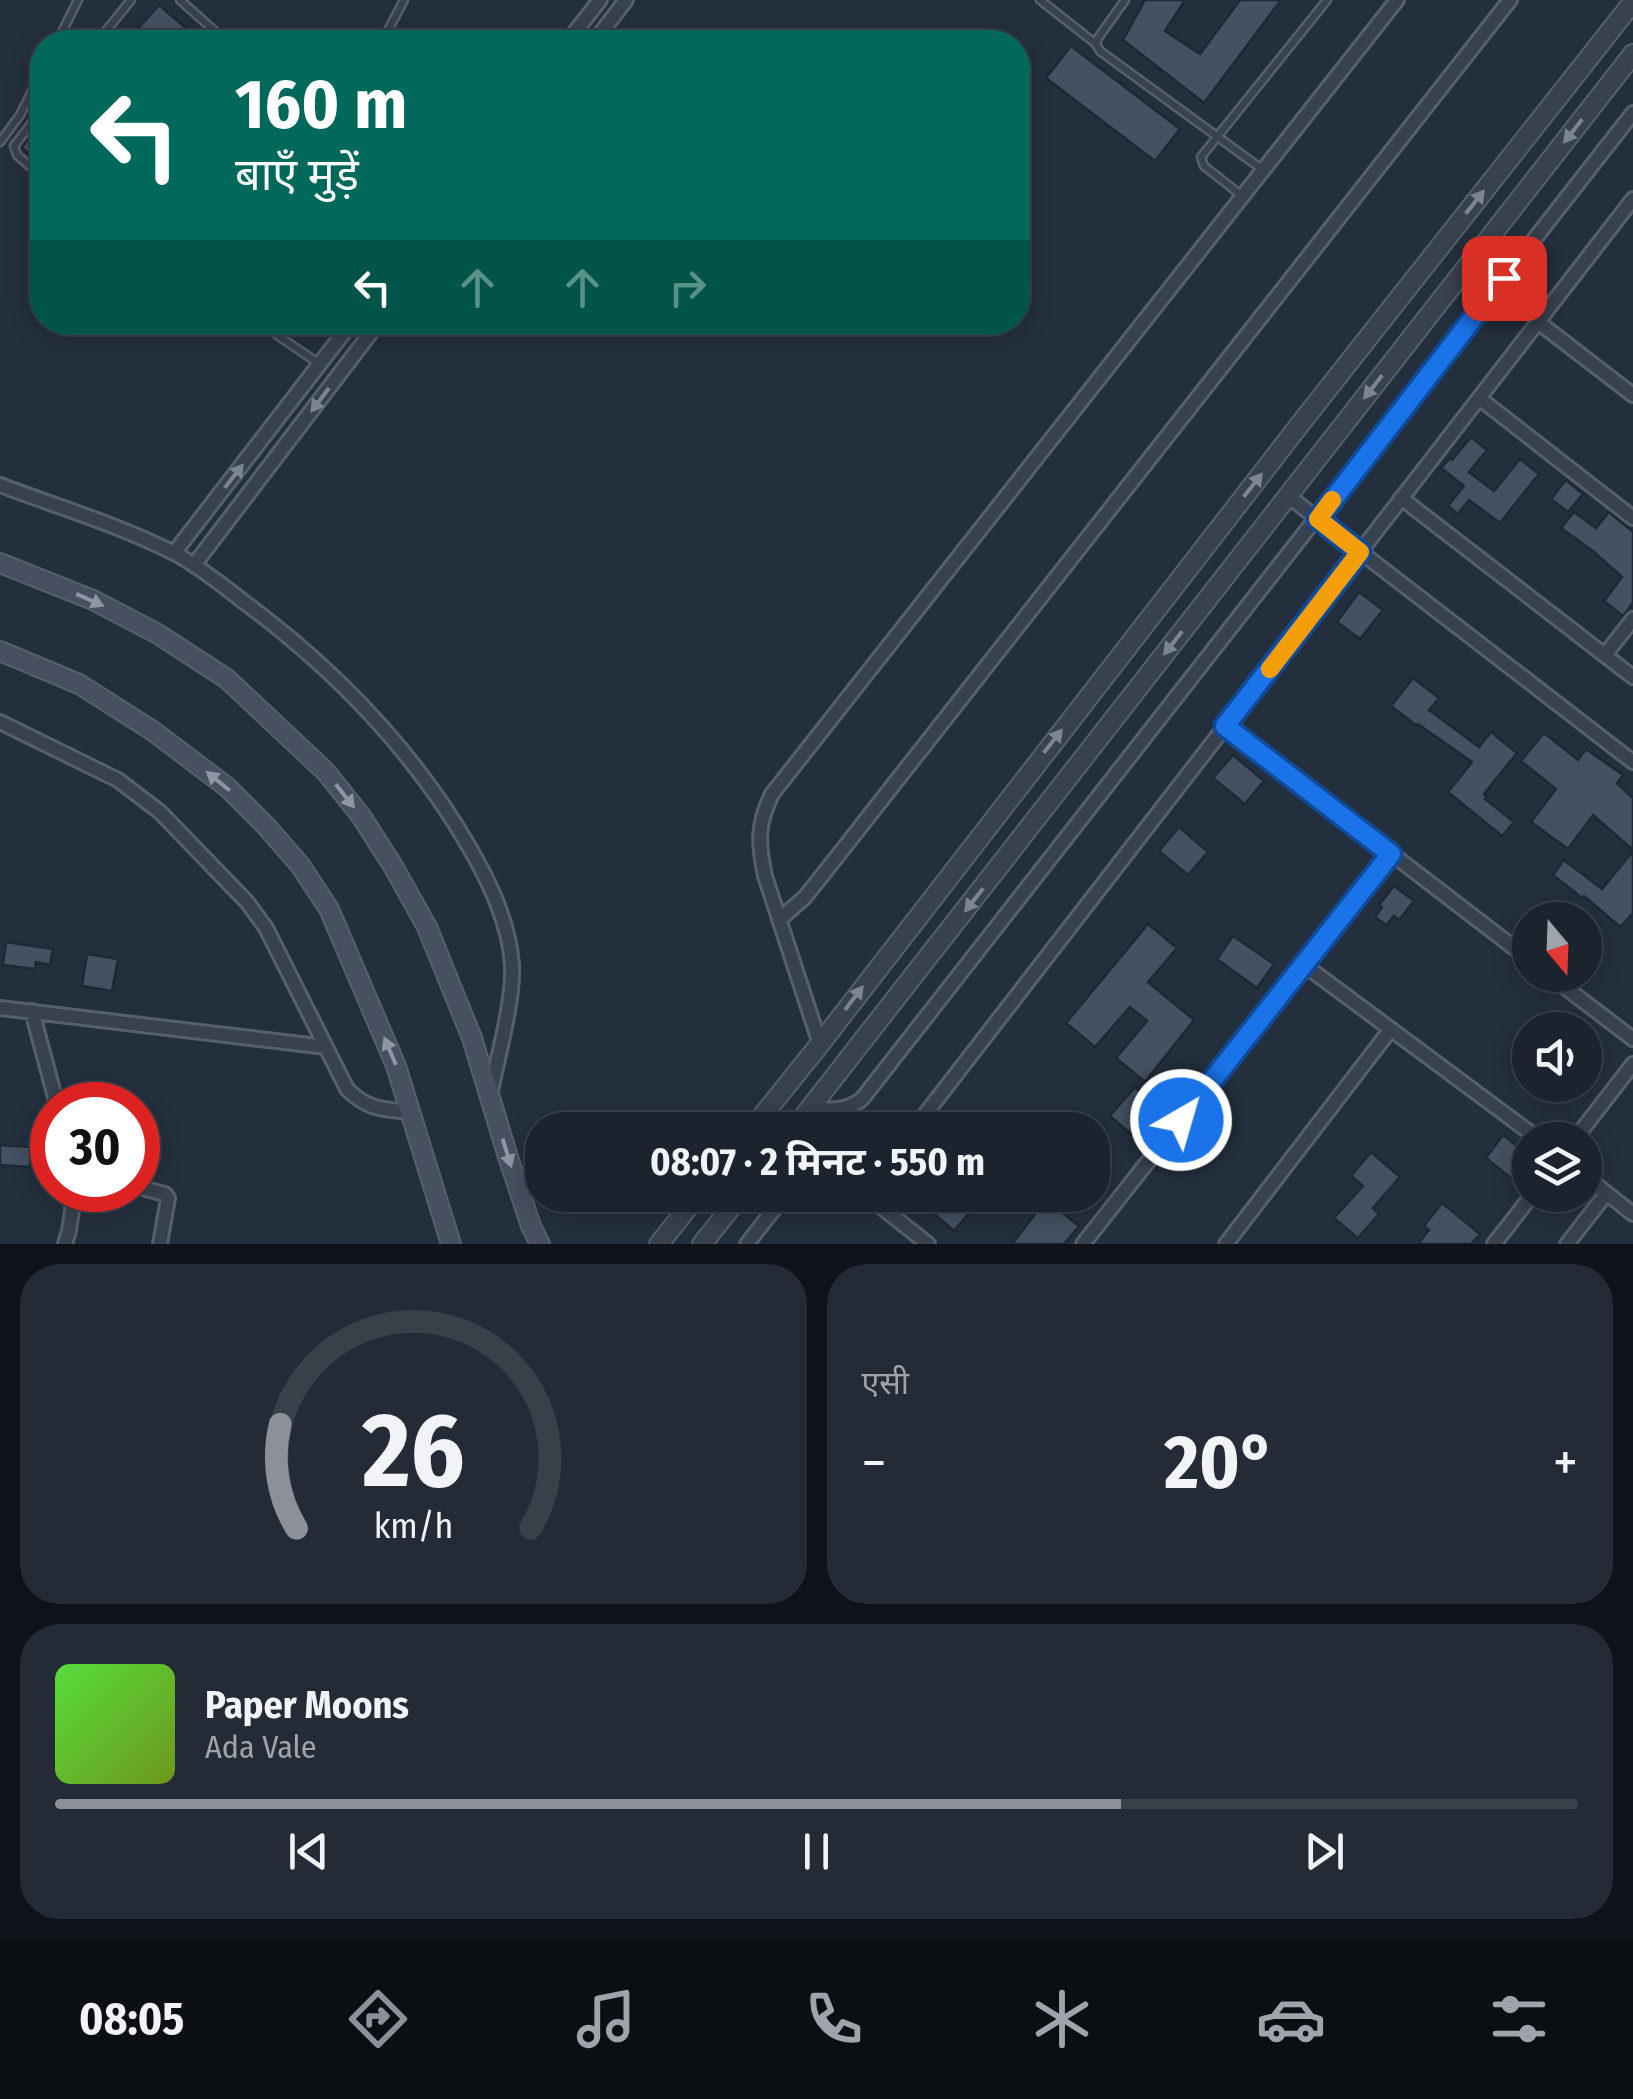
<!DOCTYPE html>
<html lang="hi">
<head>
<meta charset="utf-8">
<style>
	body { margin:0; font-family:"Fira Sans Condensed","Noto Sans Devanagari",sans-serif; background:#242b36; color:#f1f3f6; height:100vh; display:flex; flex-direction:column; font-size:38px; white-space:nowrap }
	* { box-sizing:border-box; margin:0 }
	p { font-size:32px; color:#a0a4aa }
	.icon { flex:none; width:55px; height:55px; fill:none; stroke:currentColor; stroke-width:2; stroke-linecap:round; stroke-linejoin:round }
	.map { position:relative; height:1244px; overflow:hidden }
	.sheet { display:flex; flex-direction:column; gap:20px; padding:20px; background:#0f1319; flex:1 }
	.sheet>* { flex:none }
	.top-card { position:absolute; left:30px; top:30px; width:1000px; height:305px; border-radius:40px; box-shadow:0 5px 25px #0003,0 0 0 2px #39404a; background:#00695c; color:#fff; overflow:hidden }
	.needle { width:65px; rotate:161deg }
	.buttons { position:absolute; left:1512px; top:902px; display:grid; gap:20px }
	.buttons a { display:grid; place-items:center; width:90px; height:90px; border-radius:50%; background:#1b232e; box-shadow:0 5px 25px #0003,0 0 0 2px #39404a; font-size:50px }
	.speed { position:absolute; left:30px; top:1082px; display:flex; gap:20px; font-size:50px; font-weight:700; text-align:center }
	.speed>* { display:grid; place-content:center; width:130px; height:130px; border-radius:50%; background:#1b232e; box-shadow:0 5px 25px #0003,0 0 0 2px #39404a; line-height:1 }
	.speed .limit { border:15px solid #d22; background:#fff; color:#111 }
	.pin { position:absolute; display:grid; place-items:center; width:85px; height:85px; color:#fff; margin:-42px; border-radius:20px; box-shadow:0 5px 15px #0006 }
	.me { position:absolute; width:110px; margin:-55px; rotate:38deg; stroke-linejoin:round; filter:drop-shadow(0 0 8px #0008) }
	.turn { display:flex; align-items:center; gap:35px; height:210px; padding:0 40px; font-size:45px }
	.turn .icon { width:130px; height:130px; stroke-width:2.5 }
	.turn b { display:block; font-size:70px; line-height:85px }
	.lanes { display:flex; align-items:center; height:95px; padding:0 40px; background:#0003; justify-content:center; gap:50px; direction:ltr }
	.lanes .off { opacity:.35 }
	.big { font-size:75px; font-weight:700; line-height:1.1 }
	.sheet .tile { flex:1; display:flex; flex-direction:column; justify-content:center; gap:15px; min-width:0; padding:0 35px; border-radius:40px; background:#242b36 }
	.sheet .dial { align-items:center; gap:0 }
	.dial svg { height:260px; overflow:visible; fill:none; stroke:#39404a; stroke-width:7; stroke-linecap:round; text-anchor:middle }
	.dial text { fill:#f1f3f6; stroke:none }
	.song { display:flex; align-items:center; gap:30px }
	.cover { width:120px; height:120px; border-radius:15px; background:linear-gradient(135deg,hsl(110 70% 55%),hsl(80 70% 35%)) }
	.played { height:10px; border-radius:5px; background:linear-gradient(90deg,#8c9099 70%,#39404a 70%) }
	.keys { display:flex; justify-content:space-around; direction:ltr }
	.heat { display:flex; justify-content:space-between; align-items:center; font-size:55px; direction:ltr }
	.sheet .tiles { flex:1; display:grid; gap:20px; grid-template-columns:1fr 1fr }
	.tile:last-child { grid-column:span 2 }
	.trip { position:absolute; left:525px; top:1112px; width:585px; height:100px; border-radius:40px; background:#1b232e; box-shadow:0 5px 25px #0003,0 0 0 2px #39404a; font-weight:700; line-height:100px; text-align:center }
	.menu { display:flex; height:160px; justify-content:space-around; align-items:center; background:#0b0e12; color:#a0a4aa }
	.menu .icon { width:70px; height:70px }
	.menu .current { color:#8c9099 }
	.menu b { font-size:45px; color:#f1f3f6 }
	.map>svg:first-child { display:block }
	.building { fill:#455162; stroke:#1f2835; stroke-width:2.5 }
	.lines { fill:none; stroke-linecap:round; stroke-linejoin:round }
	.service-casing { stroke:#565f6c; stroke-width:11 }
	.minor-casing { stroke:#565f6c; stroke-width:18 }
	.tertiary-casing { stroke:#565f6c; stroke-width:22 }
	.secondary-casing { stroke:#565f6c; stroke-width:22 }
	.service { stroke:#38414e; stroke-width:6 }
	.minor { stroke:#38414e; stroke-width:12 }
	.tertiary { stroke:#38414e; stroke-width:18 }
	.secondary { stroke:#465061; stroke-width:18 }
	.oneway { fill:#7c8592 }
	.oneway2 { fill:#8e96a5 }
	.route-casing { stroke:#114b97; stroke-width:25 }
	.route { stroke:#1a73e8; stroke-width:18 }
	.slow { stroke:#f59e0b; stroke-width:18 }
</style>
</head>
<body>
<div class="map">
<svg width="1633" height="1244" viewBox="0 0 1633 1244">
	<rect width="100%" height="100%" fill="#242f3e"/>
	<path class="building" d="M1145 0H1185L1165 31 1200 54 1240 0H1281L1204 103 1123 40Z
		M159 5 202 42H126Z
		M1071 46 1180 129 1155 161 1046 78Z
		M42 121V168L22 147Z
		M1471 437 1487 450 1469 472 1494 491 1520 459 1539 474 1500 523 1469 500 1458 514 1448 506 1464 486 1441 468 1450 458 1452 460Z
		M1566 480 1583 494 1568 512 1551 499Z
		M1574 512 1596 528 1609 512 1633 532V603L1623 616 1604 601 1622 577 1594 552 1561 528Z
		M1359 592 1383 610 1360 639 1337 622Z
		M1413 678 1439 698 1429 710 1479 747 1491 732 1517 753 1484 794 1487 797 1485 799 1514 822 1502 836 1448 792 1472 762 1418 724 1417 726 1391 706Z
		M1544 733 1578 760 1586 749 1623 775 1617 783 1633 798V850L1593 815 1568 849 1531 822 1556 789 1521 761Z
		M1233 755 1264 781 1245 804 1213 778Z
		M1179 827 1208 852 1188 875 1159 851Z
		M1633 851V913L1620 927 1584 896 1582 898 1553 875 1564 860 1602 889Z
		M1394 886 1414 901 1399 920 1394 916 1386 925 1375 917 1382 907 1379 905Z
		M1148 924 1177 948 1148 982 1194 1020 1145 1082 1116 1058 1147 1021 1130 1007 1095 1047 1066 1023Z
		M1233 936 1274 964 1257 988 1217 959Z
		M6 942 53 949 50 965 36 962 35 969 3 965Z
		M87 954 118 959 112 991 82 986Z
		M1135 1087 1165 1112 1139 1141 1110 1116Z
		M1077 1110 1106 1135 1092 1151V1130H1060Z
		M1503 1135 1530 1156V1167L1517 1183 1486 1158Z
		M0 1145 31 1147 30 1167 0 1165Z
		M1371 1152 1400 1177 1373 1208 1379 1214 1358 1238 1334 1218 1363 1186 1351 1176Z
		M935 1195H960L974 1207 954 1231 925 1206Z
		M1046 1200 1079 1226 1064 1244H1012Z
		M1442 1203 1480 1234 1471 1244H1418L1429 1230 1424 1226Z"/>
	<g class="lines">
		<g class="service-casing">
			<path id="service" d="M180 0 227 42
				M1040 0 1096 44
				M1125 0 1098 38 1096 44 1100 51 1263 170
				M57 42 78 0
				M97 42 131 0
				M382 42 404 0
				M42 110 14 146 17 155 42 177
				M0 142 20 115 42 71
				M1241 195 1204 166 1201 157 1327 0
				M271 322 277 335 318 363"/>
		</g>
		<g class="minor-casing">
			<path id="minor" d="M567 42 600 0
				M594 42 626 0
				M1538 322 1633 395
				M1479 398 1633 518
				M0 485C58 507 122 526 176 554 200 567 222 585 244 602 333 668 412 749 468 845 489 881 509 922 512 965 514 999 498 1056 491 1091
				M1288 496 1633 762
				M1401 498 1633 677
				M174 553 352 322
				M194 565 379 322
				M1605 655 1633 619
				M0 722 118 780 160 812 247 902 266 928 347 1089C368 1110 382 1109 410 1112
				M1225 726 1530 960
				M779 920 805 897 821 877 1510 0
				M1303 964 1540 1140
				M1549 975 1633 1039
				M0 1008 326 1047
				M32 1011 57 1105
				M820 1044 765 876C758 843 757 825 772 794L1397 0
				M810 1108C831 1110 845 1112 862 1099L1633 113
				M834 1130 851 1108
				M913 1130 1633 199
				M1574 1140 1633 1064
				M1585 1176 1633 1214
				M138 1187 165 1194 168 1198 160 1244
				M866 1195 928 1244
				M65 1244 69 1231 75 1190
				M747 1244 785 1195
				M1083 1244 1391 853
				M1226 1244 1391 1029
				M1494 1244 1532 1195
				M1567 1244 1606 1194"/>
		</g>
		<g class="tertiary-casing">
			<path id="tertiary" d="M751 1130 820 1044 1308 414 1633 2
				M793 1130 1633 54
				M659 1244 698 1195
				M702 1244 741 1195"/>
		</g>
		<g class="secondary-casing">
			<path id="secondary" d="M0 563 93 600 158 634 227 679 326 772 361 816 393 866 427 927 472 1038 508 1157 531 1226 540 1244
				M0 651 79 684 153 731 227 787 266 826 300 865 329 909 396 1066 451 1244"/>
		</g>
		<use href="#service" class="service"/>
		<use href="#minor" class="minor"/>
		<use href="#tertiary" class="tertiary"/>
		<use href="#secondary" class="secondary"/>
	</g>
	<defs><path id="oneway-solid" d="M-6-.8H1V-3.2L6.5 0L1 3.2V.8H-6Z" transform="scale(2.5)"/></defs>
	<g class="oneway">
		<use href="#oneway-solid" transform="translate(1573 131) rotate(128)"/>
		<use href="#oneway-solid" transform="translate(1475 202) rotate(-52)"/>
		<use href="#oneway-solid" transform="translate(1373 387) rotate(128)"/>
		<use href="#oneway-solid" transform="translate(320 400) rotate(127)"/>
		<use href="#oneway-solid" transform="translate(234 476) rotate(-52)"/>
		<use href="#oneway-solid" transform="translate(1253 485) rotate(-52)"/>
		<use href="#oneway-solid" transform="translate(1173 643) rotate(128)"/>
		<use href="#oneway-solid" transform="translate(1053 741) rotate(-52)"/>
		<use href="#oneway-solid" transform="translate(974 900) rotate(128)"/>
		<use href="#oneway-solid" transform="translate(854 998) rotate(-53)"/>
	</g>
	<g class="oneway2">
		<use href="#oneway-solid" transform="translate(90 600) rotate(24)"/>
		<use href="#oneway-solid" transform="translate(218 781) rotate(-141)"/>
		<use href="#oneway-solid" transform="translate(345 796) rotate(52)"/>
		<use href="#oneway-solid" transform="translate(390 1051) rotate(-113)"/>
		<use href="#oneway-solid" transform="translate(507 1153) rotate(73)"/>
	</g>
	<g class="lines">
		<g class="route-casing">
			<path id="route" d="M1181 1120 1391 854 1225 726 1360 552 1318 519 1504 278"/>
		</g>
		<use href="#route" class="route"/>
		<path class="slow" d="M1270 669 1360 552 1318 519 1332 500"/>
	</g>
</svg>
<div class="buttons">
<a><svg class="needle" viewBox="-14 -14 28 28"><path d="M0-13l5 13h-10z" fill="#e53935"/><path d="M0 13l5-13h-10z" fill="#a0a4aa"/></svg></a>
<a><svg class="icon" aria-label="sound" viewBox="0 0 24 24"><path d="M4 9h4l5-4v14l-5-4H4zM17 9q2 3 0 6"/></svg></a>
<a><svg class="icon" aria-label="layers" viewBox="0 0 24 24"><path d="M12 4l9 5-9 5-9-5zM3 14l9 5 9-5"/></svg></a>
</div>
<div class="speed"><div class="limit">30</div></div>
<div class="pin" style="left:1504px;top:278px;background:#d93025"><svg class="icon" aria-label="arrive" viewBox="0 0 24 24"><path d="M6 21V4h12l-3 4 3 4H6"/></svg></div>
<svg class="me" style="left:1181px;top:1120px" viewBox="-20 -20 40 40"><circle r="17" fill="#1a73e8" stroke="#fff" stroke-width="3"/><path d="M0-11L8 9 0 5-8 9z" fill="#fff"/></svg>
<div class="trip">08:07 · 2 मिनट · 550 m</div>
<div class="top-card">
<div class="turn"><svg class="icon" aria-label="left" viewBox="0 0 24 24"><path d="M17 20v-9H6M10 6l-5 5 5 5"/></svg><div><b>160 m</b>बाएँ मुड़ें</div></div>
<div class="lanes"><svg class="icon" aria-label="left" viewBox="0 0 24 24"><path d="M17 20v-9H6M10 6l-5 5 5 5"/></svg><svg class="icon off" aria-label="ahead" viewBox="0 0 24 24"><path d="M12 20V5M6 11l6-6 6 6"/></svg><svg class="icon off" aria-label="ahead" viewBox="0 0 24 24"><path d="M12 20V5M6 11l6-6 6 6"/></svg><svg class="icon off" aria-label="right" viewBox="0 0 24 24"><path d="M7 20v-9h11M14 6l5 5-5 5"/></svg></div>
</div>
</div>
<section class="sheet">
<div class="tiles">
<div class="tile dial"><svg viewBox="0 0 100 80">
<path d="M14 69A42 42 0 1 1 86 69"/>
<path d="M14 69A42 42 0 0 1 9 37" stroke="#8c9099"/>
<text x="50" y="56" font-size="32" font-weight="700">26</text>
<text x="50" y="72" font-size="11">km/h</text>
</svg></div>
<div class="tile"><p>एसी</p>
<div class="heat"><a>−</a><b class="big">20°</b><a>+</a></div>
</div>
<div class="tile">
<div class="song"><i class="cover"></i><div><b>Paper Moons</b><p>Ada Vale</p></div></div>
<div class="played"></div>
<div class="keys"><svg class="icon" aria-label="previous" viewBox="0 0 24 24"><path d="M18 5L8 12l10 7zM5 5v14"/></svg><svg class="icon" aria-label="pause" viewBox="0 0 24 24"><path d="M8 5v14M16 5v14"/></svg><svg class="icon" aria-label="next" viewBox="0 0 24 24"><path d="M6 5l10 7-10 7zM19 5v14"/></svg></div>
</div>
</div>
</section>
<nav class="menu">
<b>08:05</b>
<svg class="icon current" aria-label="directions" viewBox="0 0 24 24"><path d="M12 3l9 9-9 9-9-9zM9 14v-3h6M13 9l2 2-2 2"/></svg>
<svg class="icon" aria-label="music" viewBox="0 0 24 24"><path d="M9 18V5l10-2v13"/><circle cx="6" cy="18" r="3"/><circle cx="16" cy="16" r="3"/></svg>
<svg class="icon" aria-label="phone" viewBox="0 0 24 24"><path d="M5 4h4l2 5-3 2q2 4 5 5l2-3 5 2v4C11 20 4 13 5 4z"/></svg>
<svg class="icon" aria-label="climate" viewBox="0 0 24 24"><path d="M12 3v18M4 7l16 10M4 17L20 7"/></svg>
<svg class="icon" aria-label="car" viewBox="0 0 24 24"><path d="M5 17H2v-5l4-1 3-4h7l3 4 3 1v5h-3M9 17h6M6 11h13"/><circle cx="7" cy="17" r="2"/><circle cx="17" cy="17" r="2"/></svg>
<svg class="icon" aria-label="filters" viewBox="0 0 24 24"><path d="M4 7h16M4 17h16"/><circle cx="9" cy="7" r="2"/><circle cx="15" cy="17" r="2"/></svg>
</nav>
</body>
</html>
